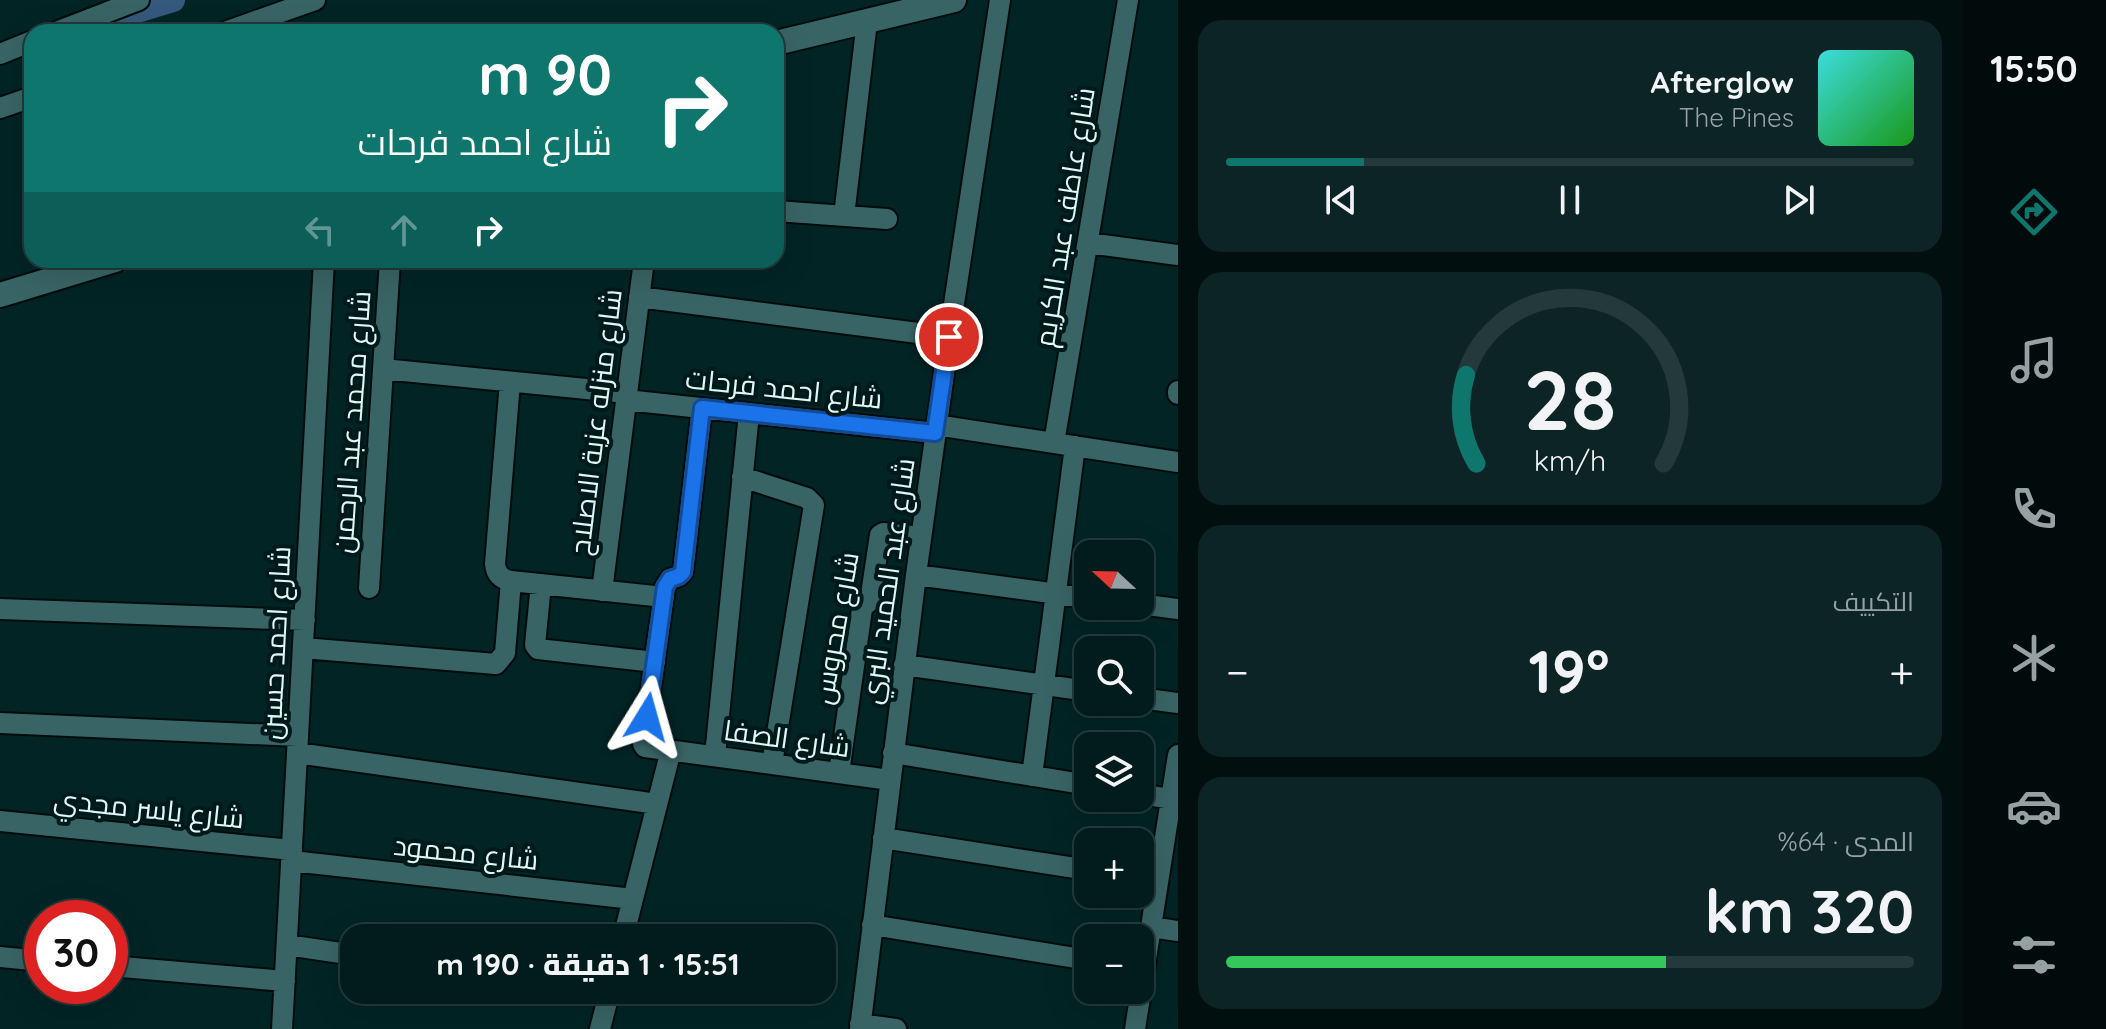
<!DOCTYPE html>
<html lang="ar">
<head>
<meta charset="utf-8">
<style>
	body { margin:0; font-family:Quicksand,Cairo,sans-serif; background:#0c2425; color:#f1f3f6; direction:rtl; height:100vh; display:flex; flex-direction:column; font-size:30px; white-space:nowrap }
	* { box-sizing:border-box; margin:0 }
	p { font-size:26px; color:#96a1a3 }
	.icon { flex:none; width:44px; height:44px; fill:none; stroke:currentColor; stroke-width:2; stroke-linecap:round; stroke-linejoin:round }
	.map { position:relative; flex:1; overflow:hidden; direction:ltr }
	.side { display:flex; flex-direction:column; gap:20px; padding:20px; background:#010f0f; width:784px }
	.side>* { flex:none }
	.guide { position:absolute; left:24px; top:24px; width:760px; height:244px; border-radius:24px; box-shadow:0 8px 32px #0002,0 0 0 2px #23393b; direction:rtl; background:#0f766e; color:#fff; overflow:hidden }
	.needle { width:52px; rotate:292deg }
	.fabs { position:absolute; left:1074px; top:540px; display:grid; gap:16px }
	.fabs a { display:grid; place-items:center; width:80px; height:80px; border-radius:16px; background:#021b1c; box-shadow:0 8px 32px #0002,0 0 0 2px #23393b; font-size:40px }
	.speed { position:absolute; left:24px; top:900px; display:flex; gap:16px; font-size:40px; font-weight:700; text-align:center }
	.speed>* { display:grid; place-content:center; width:104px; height:104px; border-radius:50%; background:#021b1c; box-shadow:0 8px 32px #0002,0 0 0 2px #23393b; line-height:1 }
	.speed .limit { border:12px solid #d22; background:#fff; color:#111 }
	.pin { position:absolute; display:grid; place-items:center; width:68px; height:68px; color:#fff; margin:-34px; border:4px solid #fff; border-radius:50%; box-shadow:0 2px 8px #0007 }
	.me { position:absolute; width:88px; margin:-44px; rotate:8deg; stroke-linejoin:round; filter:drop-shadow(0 0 6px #0008) }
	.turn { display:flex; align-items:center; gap:28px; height:168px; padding:0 40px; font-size:36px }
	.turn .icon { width:104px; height:104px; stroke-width:2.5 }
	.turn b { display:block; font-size:56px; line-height:68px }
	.lanes { display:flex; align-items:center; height:76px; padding:0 40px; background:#0003; justify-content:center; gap:40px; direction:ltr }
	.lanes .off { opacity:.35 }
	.big { font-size:60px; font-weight:800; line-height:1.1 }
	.side .tile { flex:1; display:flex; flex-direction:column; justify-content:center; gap:12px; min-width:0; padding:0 28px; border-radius:24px; background:#0c2425 }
	.side .dial { align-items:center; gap:0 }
	.dial svg { height:208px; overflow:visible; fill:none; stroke:#23393b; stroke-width:7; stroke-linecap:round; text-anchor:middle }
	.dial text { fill:#f1f3f6; stroke:none }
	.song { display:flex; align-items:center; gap:24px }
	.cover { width:96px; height:96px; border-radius:12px; background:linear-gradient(135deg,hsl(180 70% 55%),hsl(120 70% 35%)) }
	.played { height:8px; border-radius:4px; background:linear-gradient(90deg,#0f766e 20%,#23393b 20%) }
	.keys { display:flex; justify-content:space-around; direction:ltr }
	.heat { display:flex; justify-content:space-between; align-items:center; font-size:44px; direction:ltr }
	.charge { height:12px; border-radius:6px; background:linear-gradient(90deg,#34c759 64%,#23393b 0) }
	.trip { position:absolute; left:340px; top:924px; width:496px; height:80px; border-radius:24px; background:#021b1c; box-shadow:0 8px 32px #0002,0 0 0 2px #23393b; font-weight:800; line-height:80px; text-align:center; direction:rtl }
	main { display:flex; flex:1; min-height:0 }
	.menu { display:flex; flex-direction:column; width:144px; justify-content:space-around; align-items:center; background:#010b0b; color:#96a1a3 }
	.menu .icon { width:56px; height:56px }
	.menu .on { color:#0f766e }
	.menu b { font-size:36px; color:#f1f3f6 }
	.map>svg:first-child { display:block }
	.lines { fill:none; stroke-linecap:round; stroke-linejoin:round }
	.canal { stroke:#35597d; stroke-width:24 }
	.street-casing { stroke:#000c0c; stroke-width:24 }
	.secondary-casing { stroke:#000c0c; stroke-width:28 }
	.street { stroke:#396465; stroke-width:20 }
	.secondary { stroke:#396465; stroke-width:24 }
	.route-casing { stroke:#114b97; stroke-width:20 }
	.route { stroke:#1a73e8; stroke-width:14 }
	.labels { text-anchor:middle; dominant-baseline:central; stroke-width:8; stroke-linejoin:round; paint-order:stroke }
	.street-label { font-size:28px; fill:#e0f7f7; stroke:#001a1b }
</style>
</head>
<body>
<main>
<nav class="menu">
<b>15:50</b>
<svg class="icon on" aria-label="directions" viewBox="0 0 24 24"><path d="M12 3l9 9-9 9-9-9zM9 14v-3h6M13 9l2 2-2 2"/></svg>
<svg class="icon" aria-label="music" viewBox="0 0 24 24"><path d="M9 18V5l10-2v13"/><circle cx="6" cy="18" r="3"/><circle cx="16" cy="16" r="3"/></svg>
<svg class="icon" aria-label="phone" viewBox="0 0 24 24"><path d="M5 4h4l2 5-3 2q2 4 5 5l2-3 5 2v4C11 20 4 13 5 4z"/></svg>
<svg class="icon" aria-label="climate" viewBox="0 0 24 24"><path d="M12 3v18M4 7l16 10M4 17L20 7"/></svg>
<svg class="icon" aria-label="car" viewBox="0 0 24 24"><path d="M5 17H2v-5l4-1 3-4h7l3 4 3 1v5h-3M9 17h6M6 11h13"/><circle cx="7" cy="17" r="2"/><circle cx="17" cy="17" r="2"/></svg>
<svg class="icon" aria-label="filters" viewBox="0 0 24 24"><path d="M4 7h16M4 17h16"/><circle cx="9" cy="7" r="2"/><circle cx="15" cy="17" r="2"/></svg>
</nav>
<section class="side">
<div class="tile">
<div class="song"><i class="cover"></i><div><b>Afterglow</b><p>The Pines</p></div></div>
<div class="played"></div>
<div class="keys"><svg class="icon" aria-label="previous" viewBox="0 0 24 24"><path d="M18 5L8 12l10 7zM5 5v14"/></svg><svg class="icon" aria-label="pause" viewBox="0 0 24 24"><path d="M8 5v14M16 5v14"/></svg><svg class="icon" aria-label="next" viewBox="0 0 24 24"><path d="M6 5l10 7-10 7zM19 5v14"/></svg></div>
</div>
<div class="tile dial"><svg viewBox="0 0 100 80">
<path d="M14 69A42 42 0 1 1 86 69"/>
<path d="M14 69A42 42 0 0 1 10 35" stroke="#0f766e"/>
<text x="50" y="56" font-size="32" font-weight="700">28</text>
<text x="50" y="72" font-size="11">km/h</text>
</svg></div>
<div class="tile"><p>التكييف</p>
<div class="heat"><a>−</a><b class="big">19°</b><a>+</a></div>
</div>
<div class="tile"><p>المدى · 64%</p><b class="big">320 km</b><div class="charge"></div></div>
</section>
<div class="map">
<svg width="1178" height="1029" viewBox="0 0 1178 1029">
	<rect width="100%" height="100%" fill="#022425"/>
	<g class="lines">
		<path class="canal" d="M114 18 173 0"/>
		<g class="street-casing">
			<path id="street" d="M56 32 139 0
				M225 32 315 0
				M0 54 32 41
				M0 108 32 97
				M776 211 887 219
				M844 216 867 21
				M1088 243 1178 255
				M639 297 949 337
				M383 369 627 393
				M510 382 495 564C496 574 501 579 511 581L664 597
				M1178 394V391
				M626 400 935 433
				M702 408 683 572 679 576 670 579 665 587 643 744 645 747 890 780
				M936 425 1178 462
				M1054 443 1128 0
				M742 477 807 498 814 505 772 764
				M916 575 1088 598
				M541 584 535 645 538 649 655 662
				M369 588 390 260
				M602 591 644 260
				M1140 604 1178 609
				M0 609 305 620
				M303 648 496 664 505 653 511 581
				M904 665 1088 691
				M1140 698 1178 703
				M0 723 298 736
				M297 753 657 804
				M893 753 1088 785
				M715 756 749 413
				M839 773 862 609 863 606 870 601 880 535 883 533 921 537
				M1032 776 1075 446
				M1140 794 1171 799
				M0 821 292 850
				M883 838 1088 870
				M292 861 633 899
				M872 925 1088 960
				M1151 927 1178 931
				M623 938 671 750
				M287 945 354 955
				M0 957 42 961
				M110 966 285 981
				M860 1024 896 1029
				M282 1029 324 260
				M600 1029 610 990
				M860 1029 916 575 949 337 1000 0
				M1135 1029 1178 755"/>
		</g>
		<g class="secondary-casing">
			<path id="secondary" d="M776 43 954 0
				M0 295 115 260"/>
		</g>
		<use href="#street" class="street"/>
		<use href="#secondary" class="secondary"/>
	</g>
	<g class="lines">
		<g class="route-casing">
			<path id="route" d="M647 717 665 587 670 579 679 576 683 572 702 408 935 433 949 337"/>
		</g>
		<use href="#route" class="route"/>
	</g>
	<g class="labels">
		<g class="street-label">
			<text transform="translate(1064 217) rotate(-81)">شارع عاطف عبد الكريم</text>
			<text transform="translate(784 388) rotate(6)">شارع احمد فرحات</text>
			<text transform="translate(351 422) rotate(-86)">شارع محمد عبد الرحمن</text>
			<text transform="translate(595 422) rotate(-83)">شارع منزله عزبة الاصلاح</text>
			<text transform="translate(887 581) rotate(-82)">شارع عبد الحميد البري</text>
			<text transform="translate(835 628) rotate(-80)">شارع محروس</text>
			<text transform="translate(275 643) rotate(-87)">شارع احمد حسين</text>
			<text transform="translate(787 738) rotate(8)">شارع الصفا</text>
			<text transform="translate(149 808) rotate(6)">شارع ياسر مجدي</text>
			<text transform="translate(466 852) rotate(6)">شارع محمود</text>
		</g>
	</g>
</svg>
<div class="fabs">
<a><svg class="needle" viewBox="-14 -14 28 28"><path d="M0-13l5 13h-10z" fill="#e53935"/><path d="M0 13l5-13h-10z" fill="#96a1a3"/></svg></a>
<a><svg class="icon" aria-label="search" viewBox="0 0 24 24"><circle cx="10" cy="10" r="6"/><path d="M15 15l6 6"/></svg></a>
<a><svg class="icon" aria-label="layers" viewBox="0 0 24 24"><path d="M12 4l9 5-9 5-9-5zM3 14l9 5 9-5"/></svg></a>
<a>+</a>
<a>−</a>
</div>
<div class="speed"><div class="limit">30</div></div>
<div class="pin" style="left:949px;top:337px;background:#d93025"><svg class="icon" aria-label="arrive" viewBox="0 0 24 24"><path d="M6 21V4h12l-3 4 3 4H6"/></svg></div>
<svg class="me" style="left:647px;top:717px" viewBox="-20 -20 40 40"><path d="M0-17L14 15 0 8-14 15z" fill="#1a73e8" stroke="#fff" stroke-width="4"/></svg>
<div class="trip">15:51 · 1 دقيقة · 190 m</div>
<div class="guide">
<div class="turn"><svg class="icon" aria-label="right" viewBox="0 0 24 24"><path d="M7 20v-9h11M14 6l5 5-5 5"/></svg><div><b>90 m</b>شارع احمد فرحات</div></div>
<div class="lanes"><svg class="icon off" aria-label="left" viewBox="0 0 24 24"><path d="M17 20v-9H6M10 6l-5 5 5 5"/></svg><svg class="icon off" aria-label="ahead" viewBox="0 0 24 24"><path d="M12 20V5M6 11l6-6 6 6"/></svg><svg class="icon" aria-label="right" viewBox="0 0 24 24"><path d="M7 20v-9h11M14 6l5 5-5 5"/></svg></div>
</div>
</div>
</main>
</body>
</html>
